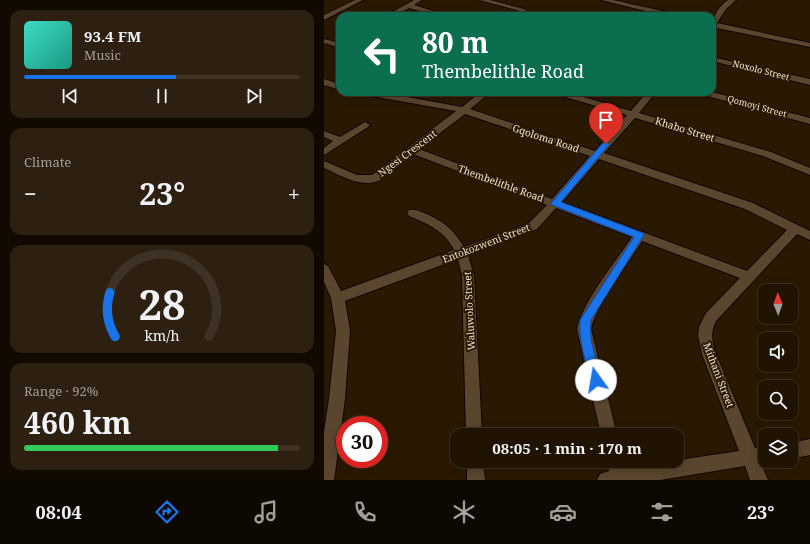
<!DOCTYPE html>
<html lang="en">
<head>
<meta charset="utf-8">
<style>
	body { margin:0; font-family:"Noto Serif",serif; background:#2d2011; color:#f1f3f6; height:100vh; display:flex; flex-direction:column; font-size:15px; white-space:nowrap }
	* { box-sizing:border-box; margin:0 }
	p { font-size:13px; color:#a29e99 }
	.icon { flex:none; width:22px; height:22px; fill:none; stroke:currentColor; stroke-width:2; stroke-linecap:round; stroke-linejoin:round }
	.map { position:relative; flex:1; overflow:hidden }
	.panel { display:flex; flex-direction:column; gap:10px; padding:10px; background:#120a01; width:324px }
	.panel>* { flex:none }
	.banner { position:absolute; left:12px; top:12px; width:380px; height:84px; border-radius:12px; box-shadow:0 2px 10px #0003,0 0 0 1px #3d3224; background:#0b6e4f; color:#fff; overflow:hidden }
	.needle { width:26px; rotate:359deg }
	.fabs { position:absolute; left:434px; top:284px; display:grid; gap:8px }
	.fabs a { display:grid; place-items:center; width:40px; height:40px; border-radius:8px; background:#201302; box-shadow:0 2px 10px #0003,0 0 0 1px #3d3224; font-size:20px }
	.speed { position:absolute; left:12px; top:416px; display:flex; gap:8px; font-size:20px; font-weight:700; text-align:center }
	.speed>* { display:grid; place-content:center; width:52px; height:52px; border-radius:50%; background:#201302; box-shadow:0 2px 10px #0003,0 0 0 1px #3d3224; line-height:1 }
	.speed .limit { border:6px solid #d22; background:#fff; color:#111 }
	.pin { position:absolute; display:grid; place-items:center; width:34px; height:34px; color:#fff; margin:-41px -17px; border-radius:50% 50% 50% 0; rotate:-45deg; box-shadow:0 0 4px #0007 }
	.pin .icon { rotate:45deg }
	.me { position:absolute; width:44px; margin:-22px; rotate:347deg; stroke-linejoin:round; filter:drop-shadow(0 0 3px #0008) }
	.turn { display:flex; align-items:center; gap:14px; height:84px; padding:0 20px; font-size:18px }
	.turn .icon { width:52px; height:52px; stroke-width:2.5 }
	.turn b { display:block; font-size:28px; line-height:34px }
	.big { font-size:30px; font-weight:700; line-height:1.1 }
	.panel .widget { flex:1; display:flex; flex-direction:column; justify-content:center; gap:6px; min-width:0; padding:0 14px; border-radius:12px; background:#2d2011 }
	.panel .dial { align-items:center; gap:0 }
	.dial svg { height:104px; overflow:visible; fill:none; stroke:#3d3224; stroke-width:7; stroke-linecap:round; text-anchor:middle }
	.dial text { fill:#f1f3f6; stroke:none }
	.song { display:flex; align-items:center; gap:12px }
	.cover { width:48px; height:48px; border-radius:6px; background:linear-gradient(135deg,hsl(170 70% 55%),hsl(170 70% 35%)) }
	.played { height:4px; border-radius:2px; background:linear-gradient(90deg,#1a73e8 55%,#3d3224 55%) }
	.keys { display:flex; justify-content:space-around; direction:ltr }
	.heat { display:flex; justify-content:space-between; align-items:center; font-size:22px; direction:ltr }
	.charge { height:6px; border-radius:3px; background:linear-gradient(90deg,#34c759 92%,#3d3224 0) }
	.trip { position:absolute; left:126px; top:428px; width:234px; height:40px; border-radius:12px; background:#201302; box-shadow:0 2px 10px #0003,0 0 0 1px #3d3224; font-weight:700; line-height:40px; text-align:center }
	.tabs { display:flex; height:64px; justify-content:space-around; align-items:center; background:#0d0801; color:#a29e99 }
	.tabs .icon { width:28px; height:28px }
	.tabs .current { color:#1a73e8 }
	.tabs b { font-size:18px; color:#f1f3f6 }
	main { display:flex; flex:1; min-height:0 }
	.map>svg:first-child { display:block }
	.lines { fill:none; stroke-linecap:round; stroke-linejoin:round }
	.minor-casing { stroke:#120400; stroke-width:2 }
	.minor { fill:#5a462e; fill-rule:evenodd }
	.route { fill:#1a73e8; stroke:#114b97 }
	.labels { text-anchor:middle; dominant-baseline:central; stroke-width:4; stroke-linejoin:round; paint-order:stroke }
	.far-street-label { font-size:9px; fill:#efe3d5; stroke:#2a1902 }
	.street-label { font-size:10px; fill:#efe3d5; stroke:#2a1902 }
</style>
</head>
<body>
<main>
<section class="panel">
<div class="widget">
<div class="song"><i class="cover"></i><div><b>93.4 FM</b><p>Music</p></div></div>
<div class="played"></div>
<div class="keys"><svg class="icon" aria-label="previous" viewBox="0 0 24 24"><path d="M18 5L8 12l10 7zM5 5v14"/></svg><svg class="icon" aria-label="pause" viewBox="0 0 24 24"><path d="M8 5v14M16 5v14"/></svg><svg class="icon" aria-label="next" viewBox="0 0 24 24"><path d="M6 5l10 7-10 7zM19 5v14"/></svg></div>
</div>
<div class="widget"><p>Climate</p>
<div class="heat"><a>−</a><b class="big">23°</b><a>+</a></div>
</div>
<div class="widget dial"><svg viewBox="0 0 100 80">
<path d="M14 69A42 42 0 1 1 86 69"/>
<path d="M14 69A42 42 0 0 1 10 35" stroke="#1a73e8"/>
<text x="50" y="56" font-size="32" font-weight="700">28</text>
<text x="50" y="72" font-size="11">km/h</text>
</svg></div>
<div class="widget"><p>Range · 92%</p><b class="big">460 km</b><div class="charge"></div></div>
</section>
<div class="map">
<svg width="486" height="480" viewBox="0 0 486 480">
	<rect width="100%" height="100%" fill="#2a1902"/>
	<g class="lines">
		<g class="minor-casing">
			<path id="minor" d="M31 0H39L0 20V15Z
				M90 0H98L90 5 122 15 114 16 85 8 70 16H61Z
				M155 0H166L200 9 205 12 202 16H194L197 12 196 11Z
				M277 0H289L352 14 356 16H342Z
				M404 0H412L402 9 393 23 486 43V47L388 27C388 17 395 6 404 0Z
				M0 39 16 43V48L0 43Z
				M388 57 486 79V85L388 61Z
				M0 79 16 84V90L0 85Z
				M38 92H56L138 107 157 92H167L146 109 271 151 303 115 231 94 230 92H243L307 111 323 92H332L315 113 447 152 486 168V175L439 156 311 118 280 153 429 203 486 231V240L473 234 392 321C386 333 388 342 392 354L431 448 441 447V461H446L437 464 444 480H426L421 466 336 480H273L276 474 285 471 283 461H299L301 468 415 451 378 354 374 335 375 327 382 313 416 278 318 241C303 265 273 303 267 329L293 435H277L253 329C260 299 291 263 308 237L232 208 213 229 144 255 150 276 158 435H142L138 276 134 259 21 301 26 331 21 399 10 480H0V432L5 399 12 331 7 298 0 282V264L4 266 17 291 130 250C121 231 104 224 85 216L83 213 85 210C91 209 95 211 100 213 118 220 130 230 140 247L205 223 223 205 89 154C79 162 64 176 54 181 36 188 16 175 0 168V161L33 175H48L132 111 42 95ZM141 114 266 156 228 199 95 149ZM275 159 421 209 463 230 423 271 238 202Z
				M375 92H388L486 118V124L376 94Z
				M41 122 46 125 44 127 0 155V148L9 141 0 137V131L16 137Z
				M486 439V455L467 459V443Z
				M143 461H159L161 480H143Z"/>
		</g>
		<use href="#minor" class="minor"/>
	</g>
	<path class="route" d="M282 142 286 144 284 146 237 202 319 233 320 235 267 320C264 340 273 361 278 380L276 384 272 385 268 384 266 380C262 361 254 340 256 320L310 237 228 205 227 203 279 143Z"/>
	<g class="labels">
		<g class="far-street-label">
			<text transform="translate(437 70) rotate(14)">Noxolo Street</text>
			<text transform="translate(433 106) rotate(15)">Qomoyi Street</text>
		</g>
		<g class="street-label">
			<text transform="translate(361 129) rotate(17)">Khabo Street</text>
			<text transform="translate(222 138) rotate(18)">Gqoloma Road</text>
			<text transform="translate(83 153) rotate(-37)">Ngesi Crescent</text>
			<text transform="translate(177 183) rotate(20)">Thembelithle Road</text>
			<text transform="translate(162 243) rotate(-21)">Entokozweni Street</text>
			<text transform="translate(145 311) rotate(-93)">Waluwolo Street</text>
			<text transform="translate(395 375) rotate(69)">Mithani Street</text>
		</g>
	</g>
</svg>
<div class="fabs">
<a><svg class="needle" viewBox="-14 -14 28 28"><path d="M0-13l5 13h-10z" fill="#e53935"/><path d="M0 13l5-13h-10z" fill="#a29e99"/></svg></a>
<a><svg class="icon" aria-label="sound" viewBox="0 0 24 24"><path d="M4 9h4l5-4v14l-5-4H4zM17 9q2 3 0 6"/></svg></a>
<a><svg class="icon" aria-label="search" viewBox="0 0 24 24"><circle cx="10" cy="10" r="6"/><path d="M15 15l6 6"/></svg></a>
<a><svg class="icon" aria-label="layers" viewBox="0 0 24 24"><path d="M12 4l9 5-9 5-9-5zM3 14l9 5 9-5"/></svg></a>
</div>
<div class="speed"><div class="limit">30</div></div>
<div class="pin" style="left:282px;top:144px;background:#d93025"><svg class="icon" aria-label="arrive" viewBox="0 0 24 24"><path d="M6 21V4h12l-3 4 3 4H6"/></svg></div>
<svg class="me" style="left:272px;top:380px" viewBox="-20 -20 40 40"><circle r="19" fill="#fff"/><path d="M0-13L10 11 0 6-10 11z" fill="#1a73e8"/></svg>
<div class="trip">08:05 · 1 min · 170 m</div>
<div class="banner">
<div class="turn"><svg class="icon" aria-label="left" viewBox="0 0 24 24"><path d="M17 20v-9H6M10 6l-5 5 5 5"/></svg><div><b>80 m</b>Thembelithle Road</div></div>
</div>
</div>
</main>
<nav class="tabs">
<b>08:04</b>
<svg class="icon current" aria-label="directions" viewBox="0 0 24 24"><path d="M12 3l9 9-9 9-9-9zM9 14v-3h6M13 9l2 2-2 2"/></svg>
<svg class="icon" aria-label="music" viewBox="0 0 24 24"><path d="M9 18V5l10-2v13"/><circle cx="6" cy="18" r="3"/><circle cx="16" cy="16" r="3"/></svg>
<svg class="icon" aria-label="phone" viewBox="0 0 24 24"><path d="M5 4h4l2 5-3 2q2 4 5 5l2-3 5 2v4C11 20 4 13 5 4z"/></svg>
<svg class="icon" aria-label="climate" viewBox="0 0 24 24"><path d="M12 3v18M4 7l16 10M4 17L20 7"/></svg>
<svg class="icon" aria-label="car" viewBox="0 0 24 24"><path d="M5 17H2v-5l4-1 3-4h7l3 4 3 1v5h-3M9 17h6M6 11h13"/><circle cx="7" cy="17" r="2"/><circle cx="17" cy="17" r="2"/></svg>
<svg class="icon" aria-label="filters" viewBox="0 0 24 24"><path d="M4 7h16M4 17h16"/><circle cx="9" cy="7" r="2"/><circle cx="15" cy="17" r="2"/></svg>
<b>23°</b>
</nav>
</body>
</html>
